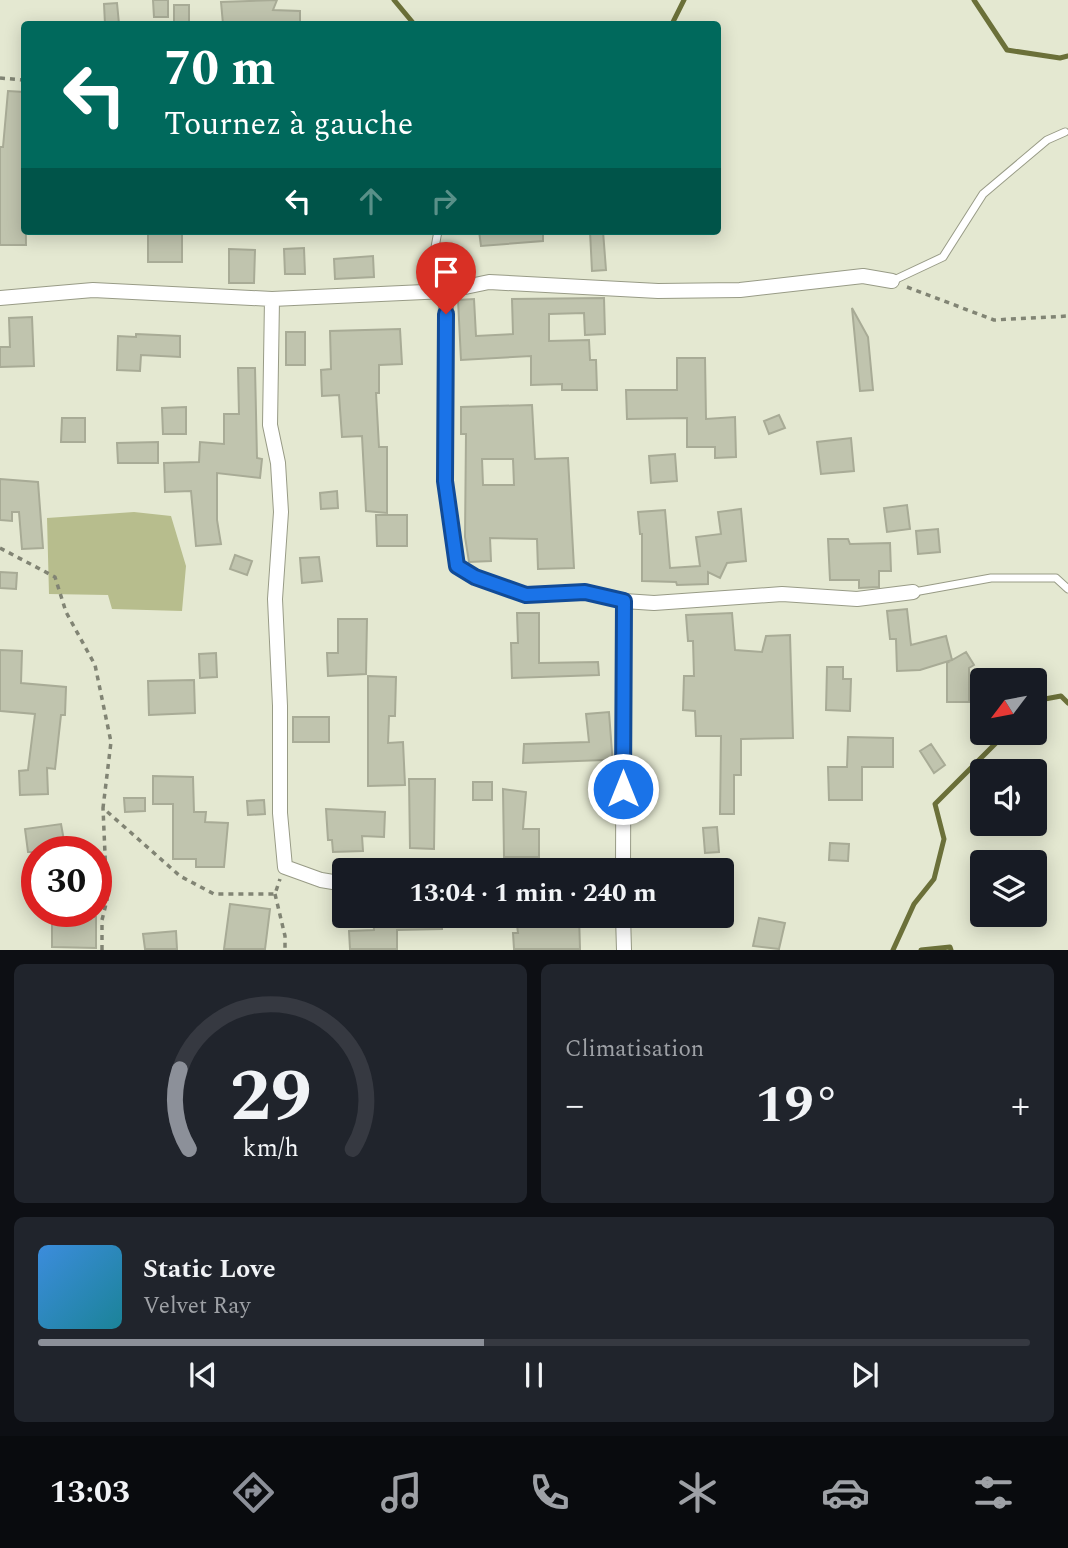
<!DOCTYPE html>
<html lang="fr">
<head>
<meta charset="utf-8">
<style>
	body { margin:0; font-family:Spectral,serif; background:#20242c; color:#f1f3f6; height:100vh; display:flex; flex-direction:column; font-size:26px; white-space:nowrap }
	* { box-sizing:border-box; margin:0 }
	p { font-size:23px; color:#9ea1a6 }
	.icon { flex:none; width:38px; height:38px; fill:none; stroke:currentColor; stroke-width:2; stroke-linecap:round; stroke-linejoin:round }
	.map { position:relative; height:950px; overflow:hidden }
	.panel { display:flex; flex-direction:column; gap:14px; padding:14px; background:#0d0f14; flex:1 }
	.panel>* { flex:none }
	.guide { position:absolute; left:21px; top:21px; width:700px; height:214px; border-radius:7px; box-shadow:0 4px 18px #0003; background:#00695c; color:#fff; overflow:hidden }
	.needle { width:46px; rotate:238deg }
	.buttons { position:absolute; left:970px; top:668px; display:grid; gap:14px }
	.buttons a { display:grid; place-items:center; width:77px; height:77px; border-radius:7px; background:#171b24; box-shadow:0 4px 18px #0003; font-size:35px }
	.speed { position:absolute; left:21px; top:836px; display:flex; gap:14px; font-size:35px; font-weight:700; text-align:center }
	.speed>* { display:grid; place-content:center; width:91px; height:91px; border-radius:50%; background:#171b24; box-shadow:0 4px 18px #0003; line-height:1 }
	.speed .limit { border:10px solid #d22; background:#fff; color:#111 }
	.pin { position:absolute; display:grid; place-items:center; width:60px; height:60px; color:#fff; margin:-72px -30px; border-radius:50% 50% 50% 0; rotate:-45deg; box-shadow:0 0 7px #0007 }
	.pin .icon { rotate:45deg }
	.me { position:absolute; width:77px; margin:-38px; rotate:0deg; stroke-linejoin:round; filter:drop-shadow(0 0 5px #0008) }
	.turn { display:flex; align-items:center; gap:24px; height:147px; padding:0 28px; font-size:32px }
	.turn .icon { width:91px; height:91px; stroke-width:2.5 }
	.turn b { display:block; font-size:49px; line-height:60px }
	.lanes { display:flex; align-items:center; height:66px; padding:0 28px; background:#0003; justify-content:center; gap:35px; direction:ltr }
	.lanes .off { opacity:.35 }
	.big { font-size:52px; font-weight:700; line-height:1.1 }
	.panel .card { flex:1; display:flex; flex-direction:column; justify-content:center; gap:10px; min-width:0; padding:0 24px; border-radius:10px; background:#20242c }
	.panel .dial { align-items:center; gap:0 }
	.dial svg { height:182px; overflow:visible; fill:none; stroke:#363941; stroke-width:7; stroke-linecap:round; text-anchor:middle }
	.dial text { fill:#f1f3f6; stroke:none }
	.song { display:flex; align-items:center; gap:21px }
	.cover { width:84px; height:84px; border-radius:10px; background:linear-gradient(135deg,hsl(210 70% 55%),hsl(190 70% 35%)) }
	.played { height:7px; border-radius:4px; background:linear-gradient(90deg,#8c9099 45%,#363941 45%) }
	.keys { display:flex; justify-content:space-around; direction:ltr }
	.heat { display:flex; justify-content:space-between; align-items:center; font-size:38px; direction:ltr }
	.panel .tiles { flex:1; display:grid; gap:14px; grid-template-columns:1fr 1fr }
	.card:last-child { grid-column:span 2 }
	.trip { position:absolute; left:332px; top:858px; width:402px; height:70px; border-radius:7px; background:#171b24; box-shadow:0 4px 18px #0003; font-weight:700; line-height:70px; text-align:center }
	.dock { display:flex; height:112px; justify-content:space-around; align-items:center; background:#090b0e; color:#9ea1a6 }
	.dock .icon { width:49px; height:49px }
	.dock .on { color:#8c9099 }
	.dock b { font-size:32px; color:#f1f3f6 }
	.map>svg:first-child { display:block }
	.green { fill:#b7bd8d }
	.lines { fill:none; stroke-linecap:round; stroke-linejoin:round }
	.stream { stroke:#6b7039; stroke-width:5 }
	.building { fill:#c0c4ae; stroke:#a8ab96; stroke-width:2; fill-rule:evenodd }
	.lane-casing { stroke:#989b86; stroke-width:9 }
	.street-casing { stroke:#989b86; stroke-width:16 }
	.path { stroke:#818474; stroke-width:3.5; stroke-dasharray:5 5; stroke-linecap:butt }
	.lane { stroke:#fff; stroke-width:7 }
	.street { stroke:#fff; stroke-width:14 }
	.route-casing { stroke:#114b97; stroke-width:18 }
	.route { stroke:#1a73e8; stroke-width:12 }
</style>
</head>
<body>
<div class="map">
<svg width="1068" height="950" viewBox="0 0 1068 950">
	<rect width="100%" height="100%" fill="#e4e8d1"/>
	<path class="green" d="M134 512 171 516 186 566 182 611 112 609 108 595 49 594 47 518Z"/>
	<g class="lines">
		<path class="stream" d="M394 0 414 24
			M974 0 1007 50 1060 58 1068 56
			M672 24 684 0
			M1034 701 1061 696 1068 703
			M893 950 914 904 934 879 944 839 935 804 1006 733
			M921 950 950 947 951 950"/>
	</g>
	<path class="building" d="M153 0H168V17H154Z
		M277 0 273 10 300 11V24H223L221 2Z
		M117 3 119 24H105L104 4Z
		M174 5H189V24H174Z
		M8 91 24 92 26 245H0V147H3Z
		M148 231H182V262H148Z
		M479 231H543V241L481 246Z
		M590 231H603L606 270 592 271Z
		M304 248 305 274H285L284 249Z
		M229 249 255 250 254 283H229Z
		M373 256 374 277 335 279 334 259Z
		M604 298 605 334 585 335 584 313 549 314V341L589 340 590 360H596L597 390H562V384L531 385V356L461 360 458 300 474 299 476 336 513 334 512 299Z
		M852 308 868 337 873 390 860 391Z
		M32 317 34 366 0 367V347H10L9 318Z
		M400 329 402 364 379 365V393H376L379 447H387V513L366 511 362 436 342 437 339 395 322 396 321 370 331 369 330 331Z
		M286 332H305V365H286Z
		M136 334 180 336V357L141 355 140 371 117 370 118 336 136 337Z
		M677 358H705L706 419 735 417 736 457 715 458V447H687V418L627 419 626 390H677Z
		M238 368H255L257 458 262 459 260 478 217 473V520L221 544 196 546 191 491 165 492 164 463 199 462 200 442 224 444V414H239Z
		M532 405 535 459 568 458 574 568 538 569 537 539 490 538 491 561 469 562 465 537 466 434H461V407ZM482 459H513L514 485H483Z
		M186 407V434H163L162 408Z
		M779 415 785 428 769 434 764 421Z
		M62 418H85V442H61Z
		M851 438 854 471 821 474 817 442Z
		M158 442V463H118L117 443Z
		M675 454 677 481 651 483 649 456Z
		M0 479 38 482 43 548 22 549 19 512H12V521L0 520Z
		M337 491 338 508 321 509 320 493Z
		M907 505 910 529 887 532 884 508Z
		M741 509 746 561 727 563 720 578 708 572V584L677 585 676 582 642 581V534H640L638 512 665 510 670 568 700 566 696 537 721 534 718 512Z
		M376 515H407V546H377Z
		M938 529 940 552 918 554 916 531Z
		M828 539H848L850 544 890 543 891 571H879V587L859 588V580H830Z
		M235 555 252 561 247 575 230 569Z
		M319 557 322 581 302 583 300 558Z
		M0 572 17 573 16 589 0 588Z
		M907 609 911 645 946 636 952 660 920 670 897 671 896 639H890L887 611Z
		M517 613H539V663L598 662 599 675 512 678 511 643H518Z
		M732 613 735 650 762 652 766 636 790 635 793 738 741 739V775H734V814H720L721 736H696L695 711 683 710 684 676H694L693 641H688L686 615Z
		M338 619H367L366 674 328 676 327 653H338Z
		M0 650 22 651 21 683 66 687 65 715H61L55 769 47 768 48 794 20 795 19 771 28 770 35 714 0 711Z
		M966 652 974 665 969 668V702H947V663Z
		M216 653 217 677 200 678 199 654Z
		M827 667H843V679H851L850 711 826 710Z
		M368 676 396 677 395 716H389L388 743 403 742 405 785 368 786Z
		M194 680 195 713 149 715 148 681Z
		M609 712 614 779H605L604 760 523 763 524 744 589 742 586 714Z
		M293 717H329V742H293Z
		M848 737 893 738V767H862V800H829L828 767H847Z
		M931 744 945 765 934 773 920 751Z
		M153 776 193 777 194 812H206L205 822 228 823 224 867H196V859H173V804H153Z
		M409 779H435L434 849 410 848Z
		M473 782H492V800H473Z
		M503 789 526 792 523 829H539V857H504Z
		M124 798H145V811L125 812Z
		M264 800 265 814 248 815 247 801Z
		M326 809 385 812 384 837 362 836 363 851 333 852 332 840H328Z
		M61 824 66 852H28L25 829Z
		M717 827 719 852 705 853 703 828Z
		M830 843 849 844 848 861 829 860Z
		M230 904 270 909 265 949H224Z
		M373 915H442V929L397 930V949H350L349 931 374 930Z
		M547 915H579L580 949H514L513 933H518L517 925 547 924Z
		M52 916 96 917V948L52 947Z
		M759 918 785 923 779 949 753 946Z
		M176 931 177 949H145L143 934Z"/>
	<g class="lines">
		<g class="lane-casing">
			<path id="lane" d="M892 281 943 257 983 194 1047 140 1065 132
				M427 291 438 231
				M914 592 991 578H1056L1068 589"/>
		</g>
		<g class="street-casing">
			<path id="street" d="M446 291 445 481 457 566 475 577 526 595 585 592 624 601 654 603 782 594 857 599 913 592
				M0 298 93 290 272 299 446 291 489 282 658 291 740 290 863 276 892 281
				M272 299 270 425 278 463 281 512 275 599 280 706V813L285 867 321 880 345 884
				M623 870 624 601
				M623 915 624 950"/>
		</g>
		<path class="path" d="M0 78 24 80
			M907 287 994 320 1068 316
			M0 548 55 577 66 612 95 665 111 742 103 808 180 876 214 894H275L280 879
			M275 894 285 936V950
			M102 950V920L107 900 103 808"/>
		<use href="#lane" class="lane"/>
		<use href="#street" class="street"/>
	</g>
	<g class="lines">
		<g class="route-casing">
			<path id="route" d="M446 314 445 481 457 566 475 577 526 595 585 592 624 601 623 789"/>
		</g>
		<use href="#route" class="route"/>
	</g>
</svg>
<div class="buttons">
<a><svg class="needle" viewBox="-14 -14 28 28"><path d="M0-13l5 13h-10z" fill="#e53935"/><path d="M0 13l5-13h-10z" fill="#9ea1a6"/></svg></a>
<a><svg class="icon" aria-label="sound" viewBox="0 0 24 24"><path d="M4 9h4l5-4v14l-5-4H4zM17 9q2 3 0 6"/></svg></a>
<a><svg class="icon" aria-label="layers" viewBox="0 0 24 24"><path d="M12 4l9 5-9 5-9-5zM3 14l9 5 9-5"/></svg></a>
</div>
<div class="speed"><div class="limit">30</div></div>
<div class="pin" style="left:446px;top:314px;background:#d93025"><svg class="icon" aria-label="arrive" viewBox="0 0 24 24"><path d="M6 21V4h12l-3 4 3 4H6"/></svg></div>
<svg class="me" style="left:623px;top:789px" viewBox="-20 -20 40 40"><circle r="17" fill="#1a73e8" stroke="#fff" stroke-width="3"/><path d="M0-11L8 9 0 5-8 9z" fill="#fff"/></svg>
<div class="trip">13:04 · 1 min · 240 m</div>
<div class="guide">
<div class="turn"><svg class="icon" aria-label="left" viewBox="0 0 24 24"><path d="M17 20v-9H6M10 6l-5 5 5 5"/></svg><div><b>70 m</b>Tournez à gauche</div></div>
<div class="lanes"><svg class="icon" aria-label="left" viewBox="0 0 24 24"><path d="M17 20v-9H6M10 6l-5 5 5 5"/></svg><svg class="icon off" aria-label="ahead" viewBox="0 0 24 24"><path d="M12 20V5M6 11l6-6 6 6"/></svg><svg class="icon off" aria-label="right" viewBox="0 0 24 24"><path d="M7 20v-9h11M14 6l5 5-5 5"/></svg></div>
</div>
</div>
<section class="panel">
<div class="tiles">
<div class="card dial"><svg viewBox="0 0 100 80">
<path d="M14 69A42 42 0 1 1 86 69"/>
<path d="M14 69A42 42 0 0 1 10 34" stroke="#8c9099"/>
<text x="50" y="56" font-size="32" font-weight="700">29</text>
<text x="50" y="72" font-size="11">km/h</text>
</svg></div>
<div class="card"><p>Climatisation</p>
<div class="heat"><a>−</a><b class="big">19°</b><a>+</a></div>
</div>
<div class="card">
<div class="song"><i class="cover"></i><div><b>Static Love</b><p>Velvet Ray</p></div></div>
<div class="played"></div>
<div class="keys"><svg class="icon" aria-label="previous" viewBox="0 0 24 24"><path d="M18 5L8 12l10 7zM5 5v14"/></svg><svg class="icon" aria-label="pause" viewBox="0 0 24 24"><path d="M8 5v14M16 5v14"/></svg><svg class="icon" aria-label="next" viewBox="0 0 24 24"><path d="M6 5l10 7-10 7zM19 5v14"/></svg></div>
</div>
</div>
</section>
<nav class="dock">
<b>13:03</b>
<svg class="icon on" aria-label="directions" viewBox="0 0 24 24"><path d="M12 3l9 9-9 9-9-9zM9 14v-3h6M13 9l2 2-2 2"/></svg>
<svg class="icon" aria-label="music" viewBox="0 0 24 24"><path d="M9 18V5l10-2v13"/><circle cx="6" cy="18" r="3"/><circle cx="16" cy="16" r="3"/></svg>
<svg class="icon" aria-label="phone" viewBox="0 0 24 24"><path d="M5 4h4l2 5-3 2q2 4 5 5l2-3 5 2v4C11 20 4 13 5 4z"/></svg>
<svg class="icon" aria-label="climate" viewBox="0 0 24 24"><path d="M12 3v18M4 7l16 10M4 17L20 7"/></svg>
<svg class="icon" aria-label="car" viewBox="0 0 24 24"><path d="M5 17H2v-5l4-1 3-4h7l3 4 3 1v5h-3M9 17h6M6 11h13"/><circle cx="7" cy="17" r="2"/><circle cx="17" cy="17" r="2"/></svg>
<svg class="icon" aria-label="filters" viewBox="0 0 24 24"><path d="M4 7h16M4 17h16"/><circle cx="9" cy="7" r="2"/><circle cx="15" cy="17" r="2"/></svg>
</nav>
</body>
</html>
